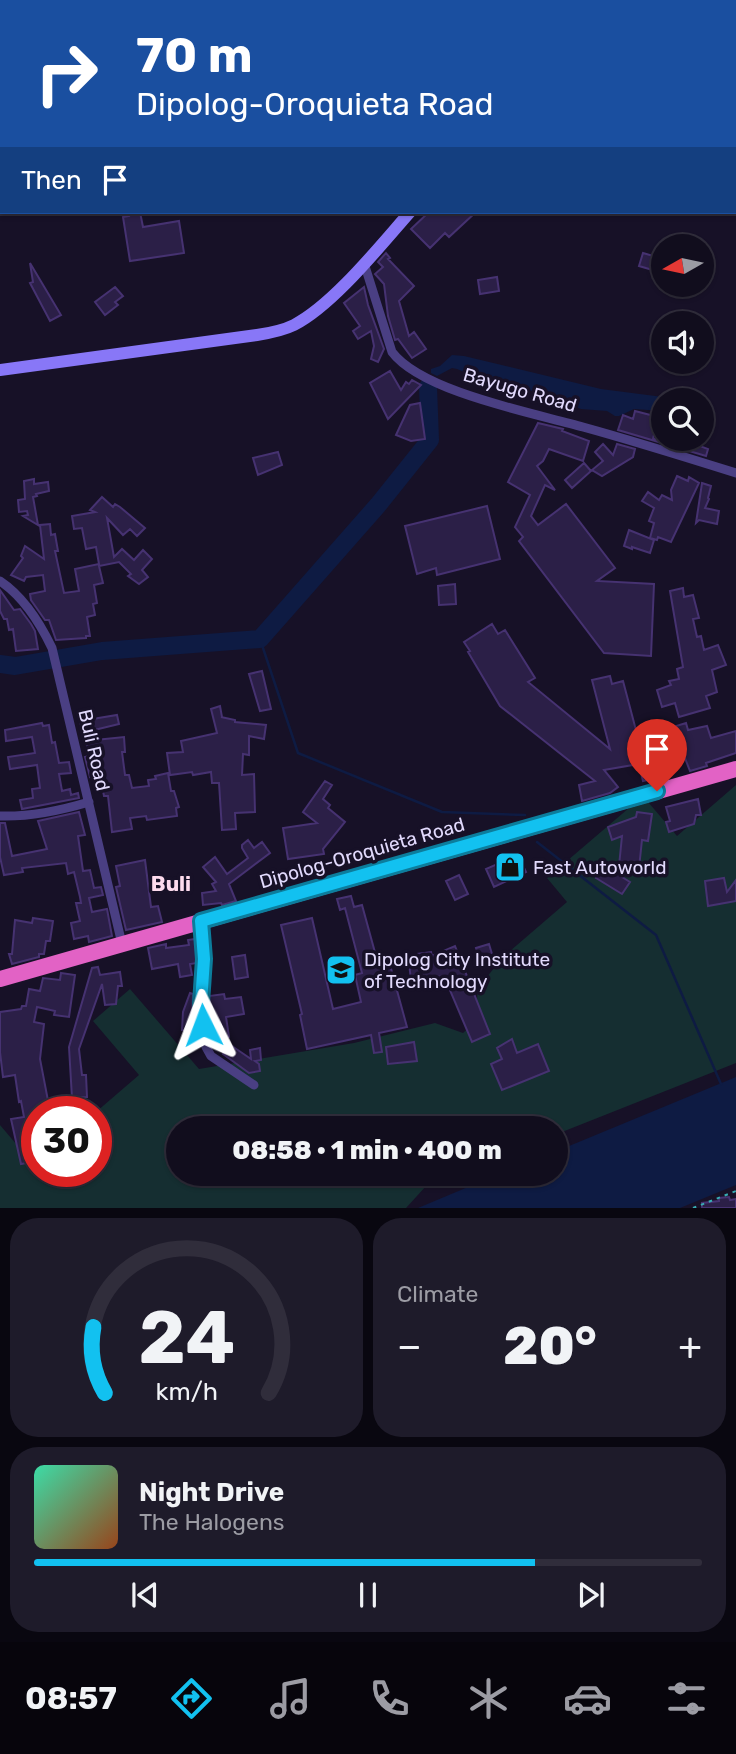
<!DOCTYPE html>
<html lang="en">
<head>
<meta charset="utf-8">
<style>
	body { margin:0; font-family:Rubik,sans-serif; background:#1e1b2a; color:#f1f3f6; height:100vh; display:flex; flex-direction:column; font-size:26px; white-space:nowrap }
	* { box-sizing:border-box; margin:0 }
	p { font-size:23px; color:#9c9ca4 }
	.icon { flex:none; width:38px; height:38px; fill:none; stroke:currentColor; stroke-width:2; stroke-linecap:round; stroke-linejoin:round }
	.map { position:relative; height:1208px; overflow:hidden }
	.side { display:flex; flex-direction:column; gap:10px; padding:10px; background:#090710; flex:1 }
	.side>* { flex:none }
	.top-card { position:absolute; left:0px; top:0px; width:737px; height:214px; box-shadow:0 2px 5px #0004,0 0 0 2px #302d3b; background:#1a4fa0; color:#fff; overflow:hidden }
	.needle { width:46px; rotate:261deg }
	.tools { position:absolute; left:651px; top:234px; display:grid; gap:14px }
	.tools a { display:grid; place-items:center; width:63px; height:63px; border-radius:50%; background:#110d1d; box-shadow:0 2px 5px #0004,0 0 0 2px #302d3b; font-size:35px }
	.speed { position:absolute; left:21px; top:1096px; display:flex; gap:14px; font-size:35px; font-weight:700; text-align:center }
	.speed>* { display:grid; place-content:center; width:91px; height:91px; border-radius:50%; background:#110d1d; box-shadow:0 2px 5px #0004,0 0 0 2px #302d3b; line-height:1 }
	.speed .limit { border:10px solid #d22; background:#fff; color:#111 }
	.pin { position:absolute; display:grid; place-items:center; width:60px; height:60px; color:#fff; margin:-72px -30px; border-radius:50% 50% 50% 0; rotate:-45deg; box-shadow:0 0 7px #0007 }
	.pin .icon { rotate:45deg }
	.me { position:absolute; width:77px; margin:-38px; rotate:357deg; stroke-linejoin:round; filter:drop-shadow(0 0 5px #0008) }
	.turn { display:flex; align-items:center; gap:24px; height:147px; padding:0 21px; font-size:32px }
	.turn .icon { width:91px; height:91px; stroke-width:2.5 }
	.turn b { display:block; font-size:49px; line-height:60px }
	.then { display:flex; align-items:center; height:66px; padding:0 21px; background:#0003; gap:14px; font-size:26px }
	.big { font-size:52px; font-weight:800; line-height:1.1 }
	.side .widget { flex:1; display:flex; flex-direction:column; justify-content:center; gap:10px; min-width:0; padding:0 24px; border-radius:28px; background:#1e1b2a }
	.side .dial { align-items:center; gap:0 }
	.dial svg { height:182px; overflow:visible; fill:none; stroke:#302d3b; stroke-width:7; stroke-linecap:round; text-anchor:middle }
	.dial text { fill:#f1f3f6; stroke:none }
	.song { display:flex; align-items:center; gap:21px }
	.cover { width:84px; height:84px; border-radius:10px; background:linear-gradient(135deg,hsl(160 70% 55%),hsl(20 70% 35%)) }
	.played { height:7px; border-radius:4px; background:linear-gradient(90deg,#12c1f0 75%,#302d3b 75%) }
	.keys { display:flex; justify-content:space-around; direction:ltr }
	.heat { display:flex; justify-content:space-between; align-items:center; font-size:38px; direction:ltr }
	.side .tiles { flex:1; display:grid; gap:10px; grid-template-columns:1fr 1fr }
	.widget:last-child { grid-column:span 2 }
	.trip { position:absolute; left:166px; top:1116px; width:402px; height:70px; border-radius:35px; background:#110d1d; box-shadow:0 2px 5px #0004,0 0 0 2px #302d3b; font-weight:800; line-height:70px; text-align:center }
	.menu { display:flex; height:112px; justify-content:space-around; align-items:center; background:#07050c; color:#9c9ca4 }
	.menu .icon { width:49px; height:49px }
	.menu .active { color:#12c1f0 }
	.menu b { font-size:32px; color:#f1f3f6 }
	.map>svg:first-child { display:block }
	.green { fill:#152e31 }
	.water { fill:#0e1b43 }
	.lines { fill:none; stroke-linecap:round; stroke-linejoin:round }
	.stream { stroke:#0e1b43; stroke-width:2.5 }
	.river { stroke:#0e1b43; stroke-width:18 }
	.building { fill:#2b1f47; stroke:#463271; stroke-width:2 }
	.path { stroke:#38acb3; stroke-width:2; stroke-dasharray:3.5 5; stroke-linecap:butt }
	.minor { stroke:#4a3f83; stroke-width:9 }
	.secondary { stroke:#8877f7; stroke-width:12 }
	.trunk { stroke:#e262c5; stroke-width:16 }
	.route-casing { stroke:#0c7d9c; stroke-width:18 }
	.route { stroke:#12c1f0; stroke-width:12 }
	.labels { text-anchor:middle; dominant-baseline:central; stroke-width:7; stroke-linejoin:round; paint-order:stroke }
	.street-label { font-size:19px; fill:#e2dafd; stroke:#171127 }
	.poi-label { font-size:19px; fill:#e2dafd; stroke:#171127; text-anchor:start }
	.neighbourhood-label { font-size:21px; font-weight:bold; fill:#fddbed; stroke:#171127 }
</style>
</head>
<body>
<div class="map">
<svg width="736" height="1208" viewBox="0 0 736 1208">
	<rect width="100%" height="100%" fill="#171127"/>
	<path class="green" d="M736 785V1063L557 1134 556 1129H178V1174H455L427 1185 406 1208H0V1125L34 1165 37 1164V1171H96V1112L139 1075 93 1021 130 989 199 1069 354 1043 435 1023 463 1033 475 1022 478 988 503 957 567 902 547 878 643 796 677 836Z"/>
	<path class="water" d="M452 355 464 356 601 389 694 401H663V411L634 409 619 416H615L607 411 581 409 540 392 513 389 498 380 480 379 457 369 452 368 437 376 431 373V369L440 366Z
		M736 1077V1185L680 1208H418L499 1174H556L557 1151Z"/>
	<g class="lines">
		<path class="stream" d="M260 639 298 753 442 812 525 815
			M537 842 656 935 721 1084"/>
		<path class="river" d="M0 664 15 666 102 651 260 639 378 505 430 440 428 387"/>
	</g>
	<path class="building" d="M128 212H140L143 227 179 221 184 253 130 261 123 217 129 216Z
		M429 212H476L449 237 445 233 430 248 411 229Z
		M386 253 390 258 388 259 414 286 399 301 409 336 414 332 426 349 412 358 398 339 395 340 388 316 384 284 375 274 383 267 378 262Z
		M643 253 660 258 656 271 639 266Z
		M30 263 61 315 50 321 30 283 33 282Z
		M497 277 499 291 480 294 478 280Z
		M115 287 123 296 115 302 118 305 105 315 95 302Z
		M364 287 368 305 384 349 378 362 371 359 374 346 371 331 358 339 353 331 360 326 344 303Z
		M390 371 401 390 406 382 409 384 412 380 421 385 388 419 370 383Z
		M420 403 425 439 411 441 396 435 410 405Z
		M635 411 658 417 653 439H690L689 442 708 449 706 456 618 430 623 415 633 419Z
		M538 423 563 429 562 431 589 441 583 461 549 449 543 461 537 466 555 490 545 485 531 516 538 525 566 504 615 568 597 581 654 584 651 656 604 653 519 541 523 537 515 527 530 495 508 482Z
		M603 444 613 455 617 444 635 449 633 457 602 476 592 470 603 461 595 452Z
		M278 452 282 465 258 475 253 458Z
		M584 463 591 471 572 488 565 480Z
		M677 476 688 481 689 477 699 483 671 542 658 537 657 540 650 538 654 523 649 521 654 508 642 501 648 492 659 500 662 495 672 500 671 490Z
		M34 479V484L48 482 49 491 36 494 37 496 33 497 38 525 23 516 28 515 27 511 19 512 18 500 25 499 24 481Z
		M702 483 711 486 708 498 709 499 705 508 719 511 717 524 699 520 696 523Z
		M102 497 113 507 115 504 120 507 145 528 137 536 130 529 123 535 107 518 114 557 122 549 134 560 143 550 152 559 142 570 148 577 139 584 128 576 131 574 119 562 99 566 103 583 94 585 97 603 93 604 95 615 87 617 90 636H86V638L56 640 49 620H45L31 600 30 594 45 591 43 575 26 577 24 581 11 575 23 558 21 556 25 546 44 559 40 525 50 524 51 535 55 534 58 551H55L64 593 79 591 75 569 99 564 96 547 86 549 82 528 74 529 72 516 95 512 90 510Z
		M487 506 500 559 437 575 436 568 417 574 405 526Z
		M629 530 654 540 650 553 632 547V549L624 546Z
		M455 584 456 604 439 605 438 586Z
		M683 588 684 597 693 595 699 618 693 619 697 637 701 636 704 650 718 645 726 665 712 670 717 692 706 696 710 708 679 717 675 703 662 707 657 690 671 685 669 681 679 679 677 669 683 667 670 591Z
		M0 590 14 610 20 609 31 624 35 631 38 649 16 651 13 629 9 630 7 619H4L0 611Z
		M492 624 498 634 505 630 535 678 528 682 610 749 592 680 610 676 612 684 623 681 637 734 659 727 660 731 686 723 688 730 707 726 711 738 736 731V753L706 763 707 766 690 771 681 748 664 753 671 775 659 778 657 768 656 778 643 781 639 764 604 770 618 787 610 793 582 801 579 785 595 781 500 706 468 652 470 651 464 642Z
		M262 671 271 709 260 711 249 674Z
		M220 706 222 717H221L235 720V722L266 725 264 739 249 736V755L243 754 242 775 254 774 255 812 235 813 236 829 222 830 219 783H212L211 772 193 775 192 772 170 775 167 753 183 752 181 741 217 733 211 709Z
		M117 715 119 724 82 733 80 721Z
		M42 723 43 726 49 725 52 743 55 742 59 763 69 762 71 773 59 774 62 791 70 789 71 795 78 793 79 798 22 809 20 800 33 798 32 789 40 788 37 765 10 769 8 757 35 753 32 737 6 741 5 730Z
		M124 737 125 752H122L125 775H129L132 788 149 786 148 780 156 779 155 776 168 773 171 791H174L179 807 176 808 177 816 147 820 146 816 130 818 132 829 112 832 108 796H104L100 775 90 777 85 757 89 756 86 741Z
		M325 781 332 785 323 799 330 805 328 808 345 822 323 849 324 854 288 859 283 828 317 823 303 812Z
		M698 799 701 815H696L694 824 669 832 666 822 670 821 666 807Z
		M79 812 85 835 78 836 83 871 90 870 94 888 101 887 103 895 89 898 92 912 107 909 112 936 89 942 88 936 74 939 71 923 80 921 76 903H81L80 897 74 872 68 874 66 863 22 868 23 872 4 875 0 857V823H5L12 856 47 849 38 821Z
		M637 812 652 814 648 841 642 840 639 868 619 866 622 836 612 840 608 827 636 817Z
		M248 840 254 848 262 842 270 853 229 884 236 901 222 905 221 903 203 905 202 893 216 891 212 884 216 882 203 867 215 857 227 874 248 858 242 848V845Z
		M518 855 526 872 494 887 486 869Z
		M145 860 151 907 158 906 162 922 126 930 116 887 120 886 116 866Z
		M604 866 630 882 622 894 596 878Z
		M459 875 468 894 455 900 446 881Z
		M724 878 727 892 736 880V901L708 906 705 881Z
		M351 896 354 907 362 905 379 967 390 965 407 1027 379 1033 382 1052 374 1053 371 1035 307 1049 300 1015 302 1014 281 925 312 918 333 1009 361 1002 355 975 362 973 345 908 340 910 337 899Z
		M33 918 53 921 50 941H46L44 954H39V957L12 964 9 954H12L15 920 32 923Z
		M195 939 197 963 190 964 192 975 180 977 178 964 152 969 148 948 166 944V948L189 945 188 940Z
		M489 944 495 964 482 968 476 948Z
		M455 946 490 1034 472 1042 444 976 411 980 408 955 431 952 432 956Z
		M245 955 248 977 235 979 232 957Z
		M98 967 100 975 120 972 122 986H118L116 1004 105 1005 102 984 79 1049 82 1075H86L87 1097 72 1098 69 1047 92 968Z
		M61 973 75 975 69 1017 54 1015 55 1011 37 1007 34 1022 44 1024 40 1059 50 1111H37V1161L21 1164 11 1119 24 1117 21 1101 19 1102 15 1075 3 1077 0 1052V1012L21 1009 22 1006H26L29 989 40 991 43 978 60 980Z
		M190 993 193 994 191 1031 182 1030 183 1012Z
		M224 994 225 999 241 997 244 1014 226 1017 229 1037 213 1039 209 996Z
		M512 1039 517 1053 538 1044 549 1071 502 1090 491 1064 502 1059 497 1048Z
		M414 1042 417 1061 388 1064 386 1047Z
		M229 1044 251 1059 250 1050 260 1048 261 1060 255 1061 259 1064 260 1071 249 1073 223 1054Z
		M729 1197 730 1200 736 1199V1208H702V1203L719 1201V1198Z"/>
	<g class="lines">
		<path class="path" d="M693 1208 736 1191"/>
		<path class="minor" d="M389 0 390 2
			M364 263 392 352C422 392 534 413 583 427 634 441 685 457 736 473
			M0 581C24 597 40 623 52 648L122 944
			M0 816C31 817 59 811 89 802
			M201 921 204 959 201 1004 206 1047 211 1056 254 1085"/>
		<path class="secondary" d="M638 2 642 0
			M0 370 257 335C270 333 282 331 294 325 333 305 380 246 410 212"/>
		<path class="trunk" d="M0 979 736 769"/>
	</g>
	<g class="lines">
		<g class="route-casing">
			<path id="route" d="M203 1025 201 1003 204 959 201 921 657 791"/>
		</g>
		<use href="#route" class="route"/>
	</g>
	<defs>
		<g id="shop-square" transform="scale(1.575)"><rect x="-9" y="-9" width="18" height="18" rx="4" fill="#12c1f0" stroke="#171127"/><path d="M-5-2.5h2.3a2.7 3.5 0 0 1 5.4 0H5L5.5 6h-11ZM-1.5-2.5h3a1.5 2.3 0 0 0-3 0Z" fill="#111"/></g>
		<g id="university-square" transform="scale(1.575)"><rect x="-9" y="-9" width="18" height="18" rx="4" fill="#12c1f0" stroke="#171127"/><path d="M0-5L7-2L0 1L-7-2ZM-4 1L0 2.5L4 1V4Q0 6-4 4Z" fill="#111"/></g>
	</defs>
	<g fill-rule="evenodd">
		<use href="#shop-square" x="510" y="867"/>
		<use href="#university-square" x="341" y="970"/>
	</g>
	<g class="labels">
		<g class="street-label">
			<text transform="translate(520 390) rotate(16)">Bayugo Road</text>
			<text transform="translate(94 750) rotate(77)">Buli Road</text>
			<text transform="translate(362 853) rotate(-16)">Dipolog-Oroquieta Road</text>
		</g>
		<g class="poi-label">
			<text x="533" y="867">Fast Autoworld</text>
			<text x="364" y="959">Dipolog City Institute<tspan x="364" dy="22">of Technology</tspan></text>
		</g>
		<g class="neighbourhood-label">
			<text x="171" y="883">Buli</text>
		</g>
	</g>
</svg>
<div class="tools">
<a><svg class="needle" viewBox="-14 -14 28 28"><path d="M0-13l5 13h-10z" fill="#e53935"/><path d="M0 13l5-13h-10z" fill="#9c9ca4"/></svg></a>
<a><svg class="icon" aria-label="sound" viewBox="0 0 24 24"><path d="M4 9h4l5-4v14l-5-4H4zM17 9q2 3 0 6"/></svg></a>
<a><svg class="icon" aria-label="search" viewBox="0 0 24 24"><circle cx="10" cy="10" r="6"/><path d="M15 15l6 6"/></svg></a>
</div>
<div class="speed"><div class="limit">30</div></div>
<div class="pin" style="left:657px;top:791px;background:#d93025"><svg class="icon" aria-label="arrive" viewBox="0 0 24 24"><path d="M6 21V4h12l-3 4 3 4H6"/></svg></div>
<svg class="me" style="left:203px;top:1025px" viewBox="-20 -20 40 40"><path d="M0-17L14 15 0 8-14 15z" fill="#12c1f0" stroke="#fff" stroke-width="4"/></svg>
<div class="trip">08:58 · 1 min · 400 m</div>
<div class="top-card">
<div class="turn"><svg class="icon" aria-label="right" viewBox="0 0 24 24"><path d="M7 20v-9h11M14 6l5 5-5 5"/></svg><div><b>70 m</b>Dipolog-Oroquieta Road</div></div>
<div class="then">Then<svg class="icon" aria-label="arrive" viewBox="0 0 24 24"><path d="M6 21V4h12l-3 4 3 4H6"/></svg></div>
</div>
</div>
<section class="side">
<div class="tiles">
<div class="widget dial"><svg viewBox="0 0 100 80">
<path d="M14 69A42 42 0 1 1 86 69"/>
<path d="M14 69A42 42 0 0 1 9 40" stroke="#12c1f0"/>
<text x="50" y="56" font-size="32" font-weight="700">24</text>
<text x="50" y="72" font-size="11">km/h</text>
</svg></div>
<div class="widget"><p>Climate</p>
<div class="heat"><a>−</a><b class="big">20°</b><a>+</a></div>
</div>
<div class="widget">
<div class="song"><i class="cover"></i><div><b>Night Drive</b><p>The Halogens</p></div></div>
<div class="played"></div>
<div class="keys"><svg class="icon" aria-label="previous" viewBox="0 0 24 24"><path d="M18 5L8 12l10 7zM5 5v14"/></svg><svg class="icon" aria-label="pause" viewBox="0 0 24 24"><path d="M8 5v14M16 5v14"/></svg><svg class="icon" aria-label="next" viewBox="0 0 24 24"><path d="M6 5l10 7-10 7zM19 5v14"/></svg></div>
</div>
</div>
</section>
<nav class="menu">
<b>08:57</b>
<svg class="icon active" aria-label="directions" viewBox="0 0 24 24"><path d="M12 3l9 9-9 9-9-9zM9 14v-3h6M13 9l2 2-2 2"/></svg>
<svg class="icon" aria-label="music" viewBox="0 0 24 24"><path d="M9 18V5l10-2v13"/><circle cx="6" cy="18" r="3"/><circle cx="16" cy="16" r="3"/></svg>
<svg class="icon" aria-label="phone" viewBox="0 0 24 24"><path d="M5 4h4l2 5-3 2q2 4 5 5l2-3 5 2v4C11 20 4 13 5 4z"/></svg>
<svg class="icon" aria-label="climate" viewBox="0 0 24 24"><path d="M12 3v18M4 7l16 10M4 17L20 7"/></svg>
<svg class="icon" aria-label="car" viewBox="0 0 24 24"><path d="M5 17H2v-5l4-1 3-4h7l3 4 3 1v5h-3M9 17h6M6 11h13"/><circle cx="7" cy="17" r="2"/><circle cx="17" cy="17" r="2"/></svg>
<svg class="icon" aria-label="filters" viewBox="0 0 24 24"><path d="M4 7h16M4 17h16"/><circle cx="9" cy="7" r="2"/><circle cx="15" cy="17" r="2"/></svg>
</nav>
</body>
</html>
